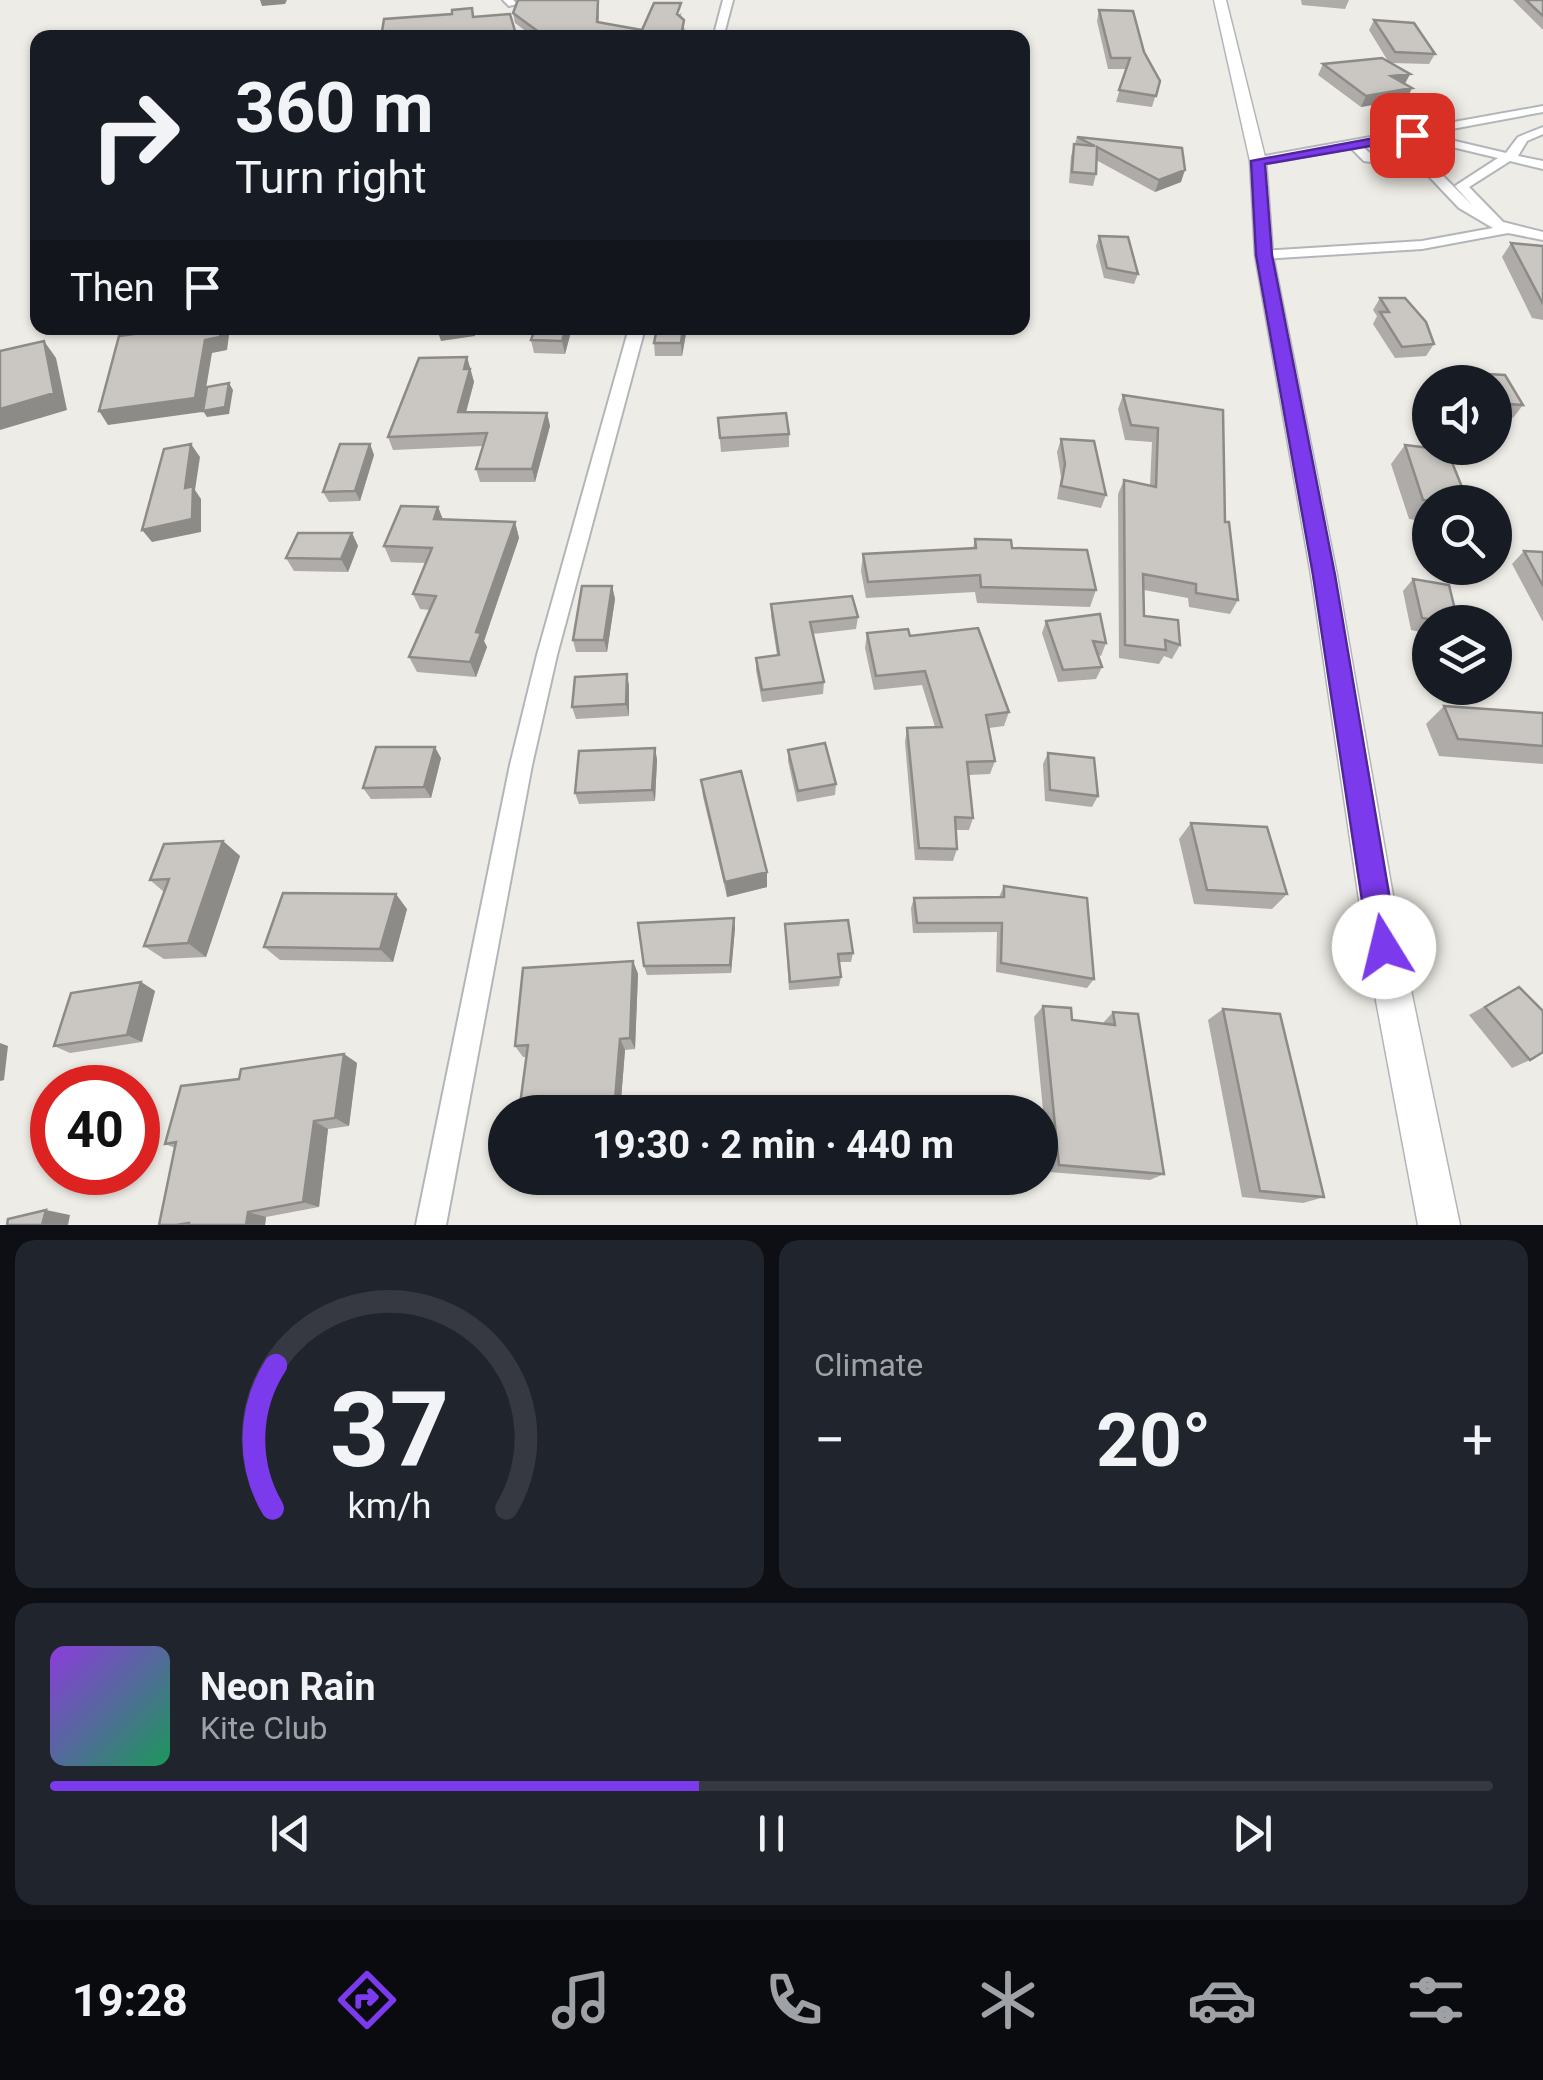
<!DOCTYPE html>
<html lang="en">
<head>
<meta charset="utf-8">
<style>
	body { margin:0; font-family:Roboto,sans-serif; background:#20242c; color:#f1f3f6; height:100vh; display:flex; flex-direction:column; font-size:38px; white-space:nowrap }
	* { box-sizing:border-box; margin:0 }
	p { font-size:32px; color:#9ea1a6 }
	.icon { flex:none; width:55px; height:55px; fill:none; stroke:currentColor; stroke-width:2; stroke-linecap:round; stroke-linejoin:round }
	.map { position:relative; height:1225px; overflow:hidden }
	.side { display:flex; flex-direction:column; gap:15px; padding:15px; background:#0d0f14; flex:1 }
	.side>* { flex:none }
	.hud { position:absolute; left:30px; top:30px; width:1000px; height:305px; border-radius:20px; box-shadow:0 2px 8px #0004; background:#171b24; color:#f1f3f6; overflow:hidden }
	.controls { position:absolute; left:1412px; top:365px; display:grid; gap:20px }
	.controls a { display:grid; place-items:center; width:100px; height:100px; border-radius:50%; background:#171b24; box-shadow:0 2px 8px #0004; font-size:50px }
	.speed { position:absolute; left:30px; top:1065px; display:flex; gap:20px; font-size:50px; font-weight:700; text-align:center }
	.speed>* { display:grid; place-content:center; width:130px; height:130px; border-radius:50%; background:#171b24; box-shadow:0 2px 8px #0004; line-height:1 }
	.speed .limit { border:15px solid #d22; background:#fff; color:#111 }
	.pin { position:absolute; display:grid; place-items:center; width:85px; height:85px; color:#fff; margin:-42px; border-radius:20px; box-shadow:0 5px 15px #0006 }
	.me { position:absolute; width:110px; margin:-55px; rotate:351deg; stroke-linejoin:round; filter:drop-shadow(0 0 8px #0008) }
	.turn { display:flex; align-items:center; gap:35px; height:210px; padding:0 40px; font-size:45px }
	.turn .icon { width:130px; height:130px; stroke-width:2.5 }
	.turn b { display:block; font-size:70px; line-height:85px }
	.then { display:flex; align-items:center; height:95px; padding:0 40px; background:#0003; gap:20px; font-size:38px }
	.big { font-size:75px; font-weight:700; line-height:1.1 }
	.side .tile { flex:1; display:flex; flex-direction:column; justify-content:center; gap:15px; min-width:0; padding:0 35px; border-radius:20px; background:#20242c }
	.side .dial { align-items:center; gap:0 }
	.dial svg { height:260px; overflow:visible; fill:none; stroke:#363941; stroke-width:7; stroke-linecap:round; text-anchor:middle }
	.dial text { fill:#f1f3f6; stroke:none }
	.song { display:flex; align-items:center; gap:30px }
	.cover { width:120px; height:120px; border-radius:15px; background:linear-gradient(135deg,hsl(270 70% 55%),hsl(150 70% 35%)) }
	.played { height:10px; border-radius:5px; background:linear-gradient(90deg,#7c3aed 45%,#363941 45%) }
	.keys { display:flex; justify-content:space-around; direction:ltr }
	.heat { display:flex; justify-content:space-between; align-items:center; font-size:55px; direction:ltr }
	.side .tiles { flex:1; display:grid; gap:15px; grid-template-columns:1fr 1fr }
	.tile:last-child { grid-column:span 2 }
	.trip { position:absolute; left:488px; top:1095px; width:570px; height:100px; border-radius:50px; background:#171b24; box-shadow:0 2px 8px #0004; font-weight:700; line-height:100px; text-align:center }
	.menu { display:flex; height:160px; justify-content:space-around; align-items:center; background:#090b0e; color:#9ea1a6 }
	.menu .icon { width:70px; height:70px }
	.menu .on { color:#7c3aed }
	.menu b { font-size:45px; color:#f1f3f6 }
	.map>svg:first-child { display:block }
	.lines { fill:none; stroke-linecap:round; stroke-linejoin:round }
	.street-casing { stroke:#b3b6b9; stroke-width:4 }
	.secondary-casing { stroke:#b2b5b9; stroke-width:3 }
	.street { fill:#fff; fill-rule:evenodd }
	.secondary { fill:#fff; fill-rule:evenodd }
	.wall { fill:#aeaba8 }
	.shaded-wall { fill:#8d8b88 }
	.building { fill:#cac7c3; stroke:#8d8b88; stroke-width:2.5 }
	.route { fill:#7c3aed; stroke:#51269a; stroke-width:2.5 }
</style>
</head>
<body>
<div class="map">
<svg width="1543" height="1225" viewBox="0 0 1543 1225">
	<rect width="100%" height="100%" fill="#eeece6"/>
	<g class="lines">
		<g class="street-casing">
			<path id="street" d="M503 0H513L517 4 509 6Z
				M723 0H733L723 38H713Z
				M1543 106V112L1425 134 1506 153 1518 137 1543 127V134L1527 141 1518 156 1543 161V169L1510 161 1469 187 1503 222 1543 232V240L1508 233 1422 249 1264 259 1257 255 1264 251 1422 241 1493 228 1459 208 1422 169 1364 161 1351 148 1258 165 1252 161 1254 158ZM1418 135 1419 139 1498 158 1455 186 1473 206 1430 163 1372 155 1362 146Z
				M629 328H645L557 655 532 765 446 1225H416L510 765 537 655Z"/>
		</g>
		<g class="secondary-casing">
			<path id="secondary" d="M1214 0H1226L1266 161 1273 255 1337 575 1402 947 1460 1225H1418L1366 947 1311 575 1255 255 1250 161Z"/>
		</g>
		<use href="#street" class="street"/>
		<use href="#secondary" class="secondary"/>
	</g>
	<path class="wall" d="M518 0H599V22L642 30 682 13 680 17 685 30 683 38H535L515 23 513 13Z
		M1301 0H1349L1345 9 1302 5Z
		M1513 0H1543V30Z
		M1099 10 1160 81 1152 107 1116 102 1126 69H1108L1097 21Z
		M1374 20 1435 54 1429 64 1392 63 1410 74 1405 84 1407 99 1361 107 1318 75 1323 64 1388 61 1369 30Z
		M1077 137 1181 182 1155 192 1096 160V174L1093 186 1069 183 1071 156Z
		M1099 236 1138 274 1134 284 1104 278 1096 246Z
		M1511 243 1543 246V320L1532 318 1502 257Z
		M1380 298 1434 344 1426 356 1395 358 1373 324 1377 316 1373 310Z
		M572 328 565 354 534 353 531 340Z
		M687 328 682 356H655L654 343Z
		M467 357 474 382 466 413H547L550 426 535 482H480L476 469 483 446 393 450 388 437Z
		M1468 373 1505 375 1523 405 1513 418 1495 416V382H1461Z
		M1123 395 1223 410 1225 522 1238 600 1230 614 1189 607 1188 598 1144 590V616L1180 645 1172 659 1164 656 1159 664 1119 658 1118 494 1124 480 1150 486 1152 442 1125 440 1118 409Z
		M718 418 789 434V447L721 452Z
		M1061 439 1106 495 1101 508 1057 499 1061 477 1057 452Z
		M370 444 374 455 360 501 329 502 323 492Z
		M1405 445 1468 502H1430V522L1409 519 1391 464Z
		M438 507 443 519 515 522 519 538 484 641 487 647 476 677 417 672 409 657 430 610 420 609 413 594 426 563 391 562 384 546Z
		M352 533 358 546 348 572 294 571 286 558Z
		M975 539 1012 548 1096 590 1090 607 977 603 975 592 866 598 861 571 863 554 973 548Z
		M1524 551 1543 552V622L1512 564Z
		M1413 579 1458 622H1430V634L1411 630 1403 591Z
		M612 586 615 599 607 652H576L573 640Z
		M771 604 858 617 856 629 813 634 824 682 823 694 762 702 756 670V658L777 655 771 616Z
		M1046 621 1106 643 1101 656 1098 655 1102 667 1096 679 1058 682 1042 633Z
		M867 633 910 636 1009 712 1004 726 989 728 995 761 990 774 969 775 973 818 969 830H956L957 849 953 861 915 860 905 742 907 728 935 727 922 685 874 690 865 648Z
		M627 674 629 686V716L576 719 572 707Z
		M1444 706 1543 713V764L1439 756 1426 724Z
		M655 748 657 760 655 801 579 804 575 793Z
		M788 750 836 784 835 795 797 802 788 761Z
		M1048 753 1098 796 1092 807 1045 801 1043 764Z
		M441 758 431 798 371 799 363 788Z
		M701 780 767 887 727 897 703 797Z
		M1191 823 1287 894 1272 909 1194 904 1179 839Z
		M223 841 240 856 206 957 164 959 144 946 164 892 150 880Z
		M1004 886 1094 979 1087 988 996 972 997 932 913 933 911 908 914 898 999 897Z
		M407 909 393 962 280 960 264 947Z
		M785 924 853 953 851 962H839L841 977 839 986 789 990Z
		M735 928 731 973 647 975 644 966Z
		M633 961 638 974 635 1049 625 1050 620 1112H519L526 1057H523L515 1046Z
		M141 982 155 991 142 1042 70 1053 54 1046Z
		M1519 987 1530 1060 1512 1068 1469 1015Z
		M1043 1006 1072 1020 1103 1023 1113 1012 1164 1174 1150 1180 1049 1172 1034 1017Z
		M1223 1009 1324 1197 1303 1203 1242 1197 1208 1020Z
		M344 1054 357 1063 349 1126 328 1129 319 1207 266 1217 265 1225H159L175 1148 165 1144 239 1079Z
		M747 1178 851 1179 848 1186 748 1192Z"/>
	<path class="shaded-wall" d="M260 0H287L285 4 262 6Z
		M1410 74 1404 85 1391 76Z
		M1412 88 1407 99 1361 107 1366 96Z
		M1185 170 1181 182 1155 192 1159 180Z
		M222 328H230L227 350 212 353 202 412 108 425 99 411Z
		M449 328H474L475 336 441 341 437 329Z
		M566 328H572L565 354 562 341Z
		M683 328H687L682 356 681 343Z
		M44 341 56 358 67 410 0 430V409Z
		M467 357 474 382 462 426 458 412 464 369Z
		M229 383 233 390 229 414 207 417 203 411Z
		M547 413 550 426 535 482 532 469Z
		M191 444 200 457 195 490 201 499V532L152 542 142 530 185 488Z
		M370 444 374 455 360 501 355 491Z
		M438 507 444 523 434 519Z
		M515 522 519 538 484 641 487 647 476 677 470 662 476 632Z
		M352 533 358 546 348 572 341 559Z
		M612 586 615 599 607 652 604 640Z
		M627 674 629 686V716L626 704Z
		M435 747 441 758 431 798 424 787Z
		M655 748 657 760 655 801 652 790Z
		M223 841 240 856 206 957 188 943Z
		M767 872V887L727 897 725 882Z
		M396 894 407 909 393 962 380 949Z
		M734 918 735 928 731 973 730 965Z
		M633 961 638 974 635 1049 630 1038Z
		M141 982 155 991 142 1042 127 1035Z
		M620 1039 625 1050 620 1112H614Z
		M0 1043 8 1046 4 1080 0 1081Z
		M344 1054 357 1063 349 1126 335 1118Z
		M314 1121 328 1129 319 1207 303 1202Z
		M46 1210 70 1215 68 1225H42Z
		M248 1212 266 1217 265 1225H246Z"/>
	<path class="building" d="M518 0H598L597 22 642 30 654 3H681L677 14 684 20 681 36H675L674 38H547L513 13Z
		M1526 0H1543V16Z
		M472 8 473 17 510 14 517 38H381L384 19 452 14V10Z
		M1099 10 1133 11 1144 52 1160 81 1156 96 1119 90 1130 58H1111Z
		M1374 20 1414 23 1435 54 1395 52Z
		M1382 58 1410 74 1391 76 1412 88 1366 96 1323 64Z
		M1077 137 1182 148 1185 170 1159 180 1097 147 1096 174 1072 172 1074 144 1095 146Z
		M1099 236 1128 237 1138 274 1107 268Z
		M1511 243 1543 246V304Z
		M1380 298H1405L1426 322 1434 344 1402 347 1380 312H1389Z
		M177 328H222L220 337 205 340 195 398 99 411 119 336Z
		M535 328H566L562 341 531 340Z
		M657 328H683L681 343H654Z
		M44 341 54 393 0 409V351Z
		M467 357 464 369H470L458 412 547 413 532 469H476L487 433 388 437 419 358Z
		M1468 373 1505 375 1523 405 1495 403V382H1474Z
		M229 383 225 407 203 411 207 387Z
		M1123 395 1223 410 1225 522H1229L1238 600 1196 593V584L1143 574 1144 616 1178 620 1180 645 1165 640 1166 650 1125 645 1124 480 1156 487 1158 428 1131 425Z
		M786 413 789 434 720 438 718 418Z
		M1061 439 1094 441 1106 495 1061 486 1065 464Z
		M191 444 185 488 193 486 192 519 142 530 164 449Z
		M340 444H370L355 491 323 492Z
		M1405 445 1447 450 1468 502H1444L1423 500Z
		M401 506 438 507 434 519 515 522 476 632 481 633 470 662 409 657 436 596 413 594 432 548 384 546Z
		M298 533H352L341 559 286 558Z
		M975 539 1011 540 1012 548 1087 550 1096 590 981 587 980 575 868 582 863 554 976 548Z
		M1524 551 1543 552V586Z
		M1413 579 1449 585 1458 622H1446L1422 618Z
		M582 586H612L604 640H573Z
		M852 596 858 617 810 622 824 682 762 690 756 658 779 655 771 604Z
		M1100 614 1106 643 1093 641 1102 667 1063 670 1046 621Z
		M978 628 1009 712 986 715 995 761 967 762 973 818 955 817 957 849 919 848 907 728 942 727 925 671 876 676 867 633 908 629 910 636Z
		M627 674 626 704 572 707 575 677Z
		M1444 706 1543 713V746L1458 739Z
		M825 743 836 784 798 791 788 750Z
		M376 747H435L424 787 363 788Z
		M655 748 652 790 575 793 579 751Z
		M1048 753 1094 758 1098 796 1050 790Z
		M741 771 767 872 725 882 701 780Z
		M1191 823 1267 827 1287 894 1207 890Z
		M223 841 188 943 144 946 169 879 150 880 164 844Z
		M1004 886 1087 898 1094 979 1001 963 1002 923H917L914 898 1004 897Z
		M283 893 396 894 380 949 264 947Z
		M734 918 730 965 644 966 638 923Z
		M848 920 853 953 838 954 841 977 790 982 785 924Z
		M633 961 630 1038 620 1039 614 1112H519L528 1045 515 1046 523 968Z
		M141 982 127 1035 54 1046 71 993Z
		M1519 987 1543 1011V1052L1530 1060 1485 1007Z
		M1043 1006 1071 1008 1072 1020 1115 1025 1113 1012 1138 1014 1164 1174 1059 1165Z
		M1223 1009 1280 1014 1324 1197 1260 1191Z
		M344 1054 335 1118 314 1121 303 1202 248 1212 246 1225H189V1223L176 1225H159L176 1142 165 1144 181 1086 239 1079 241 1069Z
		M747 1178H850L851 1179 747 1186Z
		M46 1210 42 1225H7L8 1219Z"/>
	<path class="route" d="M1412 131 1417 132V138L1265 164 1272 255 1335 575 1398 947 1394 958 1384 962 1373 958 1369 947 1313 575 1256 255 1251 161Z"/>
</svg>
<div class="controls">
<a><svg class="icon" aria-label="sound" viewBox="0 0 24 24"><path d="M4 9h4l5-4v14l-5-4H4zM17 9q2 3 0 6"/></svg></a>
<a><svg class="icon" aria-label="search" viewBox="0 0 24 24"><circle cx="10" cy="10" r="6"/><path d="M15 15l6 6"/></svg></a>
<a><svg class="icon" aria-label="layers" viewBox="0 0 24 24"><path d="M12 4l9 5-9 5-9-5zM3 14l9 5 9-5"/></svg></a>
</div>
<div class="speed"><div class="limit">40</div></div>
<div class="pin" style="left:1412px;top:135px;background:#d93025"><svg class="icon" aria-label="arrive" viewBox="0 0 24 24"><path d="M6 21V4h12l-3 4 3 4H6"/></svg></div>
<svg class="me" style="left:1384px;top:947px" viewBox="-20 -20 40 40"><circle r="19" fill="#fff"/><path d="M0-13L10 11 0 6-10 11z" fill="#7c3aed"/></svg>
<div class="trip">19:30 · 2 min · 440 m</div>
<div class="hud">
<div class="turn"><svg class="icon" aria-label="right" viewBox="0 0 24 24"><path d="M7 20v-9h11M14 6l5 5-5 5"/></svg><div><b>360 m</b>Turn right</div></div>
<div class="then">Then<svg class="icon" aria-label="arrive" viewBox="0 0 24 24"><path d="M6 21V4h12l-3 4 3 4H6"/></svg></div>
</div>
</div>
<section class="side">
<div class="tiles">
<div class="tile dial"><svg viewBox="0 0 100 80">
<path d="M14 69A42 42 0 1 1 86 69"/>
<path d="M14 69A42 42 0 0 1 15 25" stroke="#7c3aed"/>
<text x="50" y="56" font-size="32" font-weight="700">37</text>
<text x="50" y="72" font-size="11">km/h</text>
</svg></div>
<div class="tile"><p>Climate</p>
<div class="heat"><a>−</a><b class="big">20°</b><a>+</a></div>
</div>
<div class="tile">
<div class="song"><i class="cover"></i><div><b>Neon Rain</b><p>Kite Club</p></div></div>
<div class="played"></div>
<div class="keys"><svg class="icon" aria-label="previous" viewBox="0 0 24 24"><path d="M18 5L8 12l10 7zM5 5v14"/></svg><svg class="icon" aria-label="pause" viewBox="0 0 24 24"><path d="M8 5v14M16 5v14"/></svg><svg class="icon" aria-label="next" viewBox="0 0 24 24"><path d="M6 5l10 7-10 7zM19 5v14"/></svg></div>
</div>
</div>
</section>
<nav class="menu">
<b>19:28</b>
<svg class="icon on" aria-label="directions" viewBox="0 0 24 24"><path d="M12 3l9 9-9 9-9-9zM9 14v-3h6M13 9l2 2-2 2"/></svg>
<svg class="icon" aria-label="music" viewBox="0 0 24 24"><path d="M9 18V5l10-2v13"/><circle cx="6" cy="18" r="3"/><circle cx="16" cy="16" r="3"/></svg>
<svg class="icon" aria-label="phone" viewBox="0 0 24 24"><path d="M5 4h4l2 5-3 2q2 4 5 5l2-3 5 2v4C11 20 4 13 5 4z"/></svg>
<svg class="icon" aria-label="climate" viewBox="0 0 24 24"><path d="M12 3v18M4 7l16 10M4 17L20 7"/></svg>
<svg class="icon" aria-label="car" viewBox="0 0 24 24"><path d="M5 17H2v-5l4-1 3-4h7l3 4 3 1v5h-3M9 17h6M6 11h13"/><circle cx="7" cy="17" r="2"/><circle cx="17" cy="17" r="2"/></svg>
<svg class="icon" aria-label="filters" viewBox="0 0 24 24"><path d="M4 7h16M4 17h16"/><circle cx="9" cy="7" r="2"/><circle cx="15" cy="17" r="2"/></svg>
</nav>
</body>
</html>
